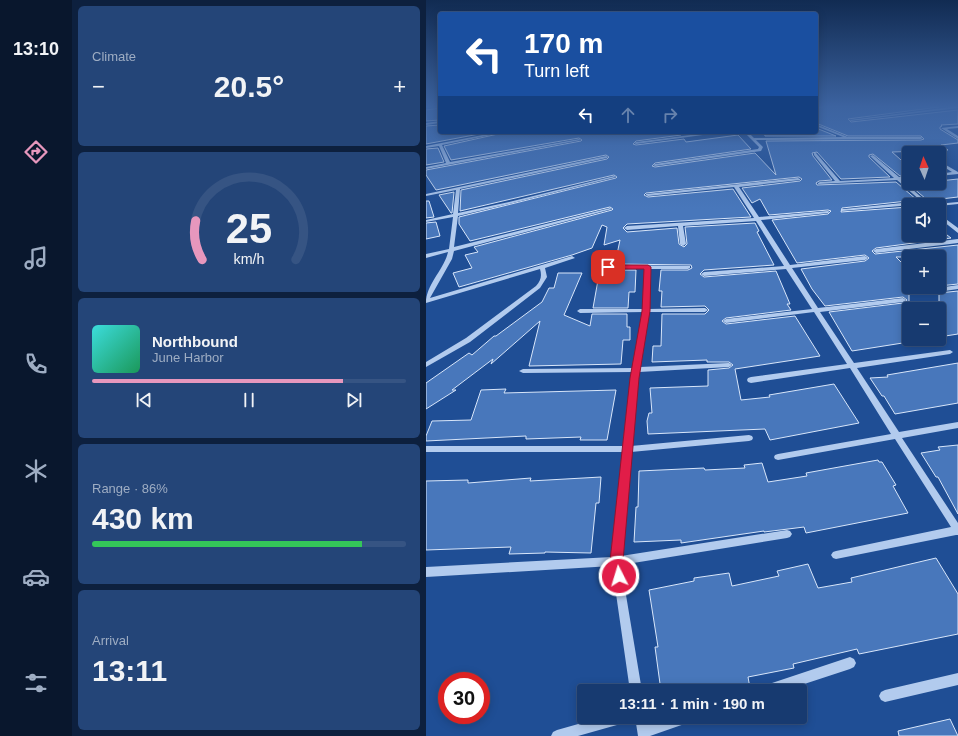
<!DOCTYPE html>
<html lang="en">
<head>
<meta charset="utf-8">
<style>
	body { margin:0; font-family:Arial,sans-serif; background:#244578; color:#f1f3f6; height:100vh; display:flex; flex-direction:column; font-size:15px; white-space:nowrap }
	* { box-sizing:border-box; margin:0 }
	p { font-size:13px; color:#9eadc3 }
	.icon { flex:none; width:22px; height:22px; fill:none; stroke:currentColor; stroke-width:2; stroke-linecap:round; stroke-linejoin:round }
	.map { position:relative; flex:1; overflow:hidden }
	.side { display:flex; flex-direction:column; gap:6px; padding:6px; background:#0d203e; width:354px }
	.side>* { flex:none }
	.guide { position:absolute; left:12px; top:12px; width:380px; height:122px; border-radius:4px; box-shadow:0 2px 10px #0003,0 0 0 1px #365483; background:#1a4fa0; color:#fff; overflow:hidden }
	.needle { width:26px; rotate:357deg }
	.controls { position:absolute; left:476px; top:146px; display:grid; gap:8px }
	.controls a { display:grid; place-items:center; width:44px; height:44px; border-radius:4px; background:#173a70; box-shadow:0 2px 10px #0003,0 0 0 1px #365483; font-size:20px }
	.speed { position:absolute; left:12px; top:672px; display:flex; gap:8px; font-size:20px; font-weight:700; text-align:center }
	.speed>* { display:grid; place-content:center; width:52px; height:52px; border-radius:50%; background:#173a70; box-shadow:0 2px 10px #0003,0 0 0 1px #365483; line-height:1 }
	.speed .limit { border:6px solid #d22; background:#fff; color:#111 }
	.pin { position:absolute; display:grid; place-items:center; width:34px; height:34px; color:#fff; margin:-17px; border-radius:8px; box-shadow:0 2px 6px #0006 }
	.me { position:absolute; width:44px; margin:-22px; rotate:355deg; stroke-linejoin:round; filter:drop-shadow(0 0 3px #0008) }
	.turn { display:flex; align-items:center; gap:14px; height:84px; padding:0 20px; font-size:18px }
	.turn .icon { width:52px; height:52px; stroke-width:2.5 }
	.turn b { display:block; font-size:28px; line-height:34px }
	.lanes { display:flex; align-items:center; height:38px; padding:0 20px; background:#0003; justify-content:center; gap:20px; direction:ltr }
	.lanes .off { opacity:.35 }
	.big { font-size:30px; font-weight:800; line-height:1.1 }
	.side .card { flex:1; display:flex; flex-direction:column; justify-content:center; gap:6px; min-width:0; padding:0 14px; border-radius:6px; background:#244578 }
	.side .dial { align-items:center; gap:0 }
	.dial svg { height:104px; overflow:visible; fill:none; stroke:#365483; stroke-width:7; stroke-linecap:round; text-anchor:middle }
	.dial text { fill:#f1f3f6; stroke:none }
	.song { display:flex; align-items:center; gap:12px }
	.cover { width:48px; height:48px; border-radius:6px; background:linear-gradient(135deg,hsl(180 70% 55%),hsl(150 70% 35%)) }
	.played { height:4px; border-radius:2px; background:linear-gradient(90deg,#e797bd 80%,#365483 80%) }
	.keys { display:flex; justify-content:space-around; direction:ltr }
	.heat { display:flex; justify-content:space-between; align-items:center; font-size:22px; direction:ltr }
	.charge { height:6px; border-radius:3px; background:linear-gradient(90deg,#34c759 86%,#365483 0) }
	.trip { position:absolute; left:151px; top:684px; width:230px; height:40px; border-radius:4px; background:#173a70; box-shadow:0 2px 10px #0003,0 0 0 1px #365483; font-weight:800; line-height:40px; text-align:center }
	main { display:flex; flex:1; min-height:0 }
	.tab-bar { display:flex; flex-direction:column; width:72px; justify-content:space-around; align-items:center; background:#09172d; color:#9eadc3 }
	.tab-bar .icon { width:28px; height:28px }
	.tab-bar .on { color:#e797bd }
	.tab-bar b { font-size:18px; color:#f1f3f6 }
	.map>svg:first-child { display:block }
	.building { fill:#4877bb; stroke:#d8e6fa }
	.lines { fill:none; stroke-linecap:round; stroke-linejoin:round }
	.minor { fill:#b2cbee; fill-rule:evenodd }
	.route { fill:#e11d48; stroke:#92132f }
</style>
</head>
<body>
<main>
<nav class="tab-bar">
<b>13:10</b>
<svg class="icon on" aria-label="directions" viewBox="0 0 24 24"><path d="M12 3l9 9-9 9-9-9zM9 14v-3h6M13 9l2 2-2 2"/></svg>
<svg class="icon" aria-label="music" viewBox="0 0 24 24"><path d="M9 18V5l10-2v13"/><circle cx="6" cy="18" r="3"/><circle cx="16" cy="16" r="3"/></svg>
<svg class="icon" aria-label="phone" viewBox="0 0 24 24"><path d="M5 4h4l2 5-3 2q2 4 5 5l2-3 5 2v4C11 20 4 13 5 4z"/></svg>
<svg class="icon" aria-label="climate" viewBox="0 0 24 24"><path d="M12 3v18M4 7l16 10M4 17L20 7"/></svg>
<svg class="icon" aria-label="car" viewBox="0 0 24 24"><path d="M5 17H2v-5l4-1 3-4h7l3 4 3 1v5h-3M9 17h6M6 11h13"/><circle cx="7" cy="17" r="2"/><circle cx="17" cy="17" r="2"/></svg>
<svg class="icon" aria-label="filters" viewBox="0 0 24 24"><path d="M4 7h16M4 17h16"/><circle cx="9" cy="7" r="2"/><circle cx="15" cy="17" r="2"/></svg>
</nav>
<section class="side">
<div class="card"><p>Climate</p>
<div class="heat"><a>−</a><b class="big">20.5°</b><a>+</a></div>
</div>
<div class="card dial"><svg viewBox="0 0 100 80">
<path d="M14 69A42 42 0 1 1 86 69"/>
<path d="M14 69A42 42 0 0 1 9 39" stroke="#e797bd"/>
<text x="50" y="56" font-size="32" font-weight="700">25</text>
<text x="50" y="72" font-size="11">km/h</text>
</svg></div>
<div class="card">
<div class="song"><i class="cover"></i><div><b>Northbound</b><p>June Harbor</p></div></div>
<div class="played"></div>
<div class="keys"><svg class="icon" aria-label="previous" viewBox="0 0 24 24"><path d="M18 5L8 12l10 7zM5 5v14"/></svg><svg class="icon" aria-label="pause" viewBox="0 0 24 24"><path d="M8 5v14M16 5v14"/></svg><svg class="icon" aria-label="next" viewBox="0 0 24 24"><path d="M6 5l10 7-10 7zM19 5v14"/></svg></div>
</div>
<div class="card"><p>Range · 86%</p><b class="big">430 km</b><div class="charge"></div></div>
<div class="card"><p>Arrival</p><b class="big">13:11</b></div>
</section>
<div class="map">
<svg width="532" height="736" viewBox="0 0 532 736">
	<rect width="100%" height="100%" fill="#1f4e95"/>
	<path class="building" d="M403 106H520L422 119 425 122 532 110V124L515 125 516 126 514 127V129L532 140V143L515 145 522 150H496L495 151 466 152 483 167V176H474L447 154 443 155V157L464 177 415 179 391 152 386 153 387 156 406 180 393 181 390 183 391 185 470 182 491 200 416 208 415 212 483 207V235H521L525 238 450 248 446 251 449 254 532 245V284L513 286V257H470L483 270V342L426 351 403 312 477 303 481 300 477 297 399 306 386 289 375 269 439 261 443 258 439 255 371 263 346 220 402 214 405 211 402 210 343 215 334 199 326 203 316 188 374 181 376 179 373 177 220 193 218 195 222 197 307 189 325 217 201 224 197 228 201 232 251 228 253 244 258 247 261 244 259 227 329 223 333 231 331 232 348 265 278 270 274 274 278 277 350 271 364 304H361L365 310 300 318 296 321 300 324 369 316 394 356 309 369 315 400 344 397 343 395 408 384 433 423 344 440 339 429 222 434 221 421 223 413H226L224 388 282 386V370L303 368 307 365 303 362H281V360L226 362 227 346H235L236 314H279L283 310 279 306 235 307 236 291H233L235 270H262L266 268 265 265 189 264 194 240 178 245 181 227 176 225 166 248 146 255 33 287 27 273 46 268 39 255 52 252 48 247 186 210 187 209 184 207 44 241 33 224V217L190 178 191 177 188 175 34 211 35 190 181 159 183 157 180 155 10 190 0 175V170L155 141 156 140 153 138 25 160 18 146 81 132H252L255 135 210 141 207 144 210 145 258 139 260 142 312 135 325 149 229 163 226 166 229 167 329 153 350 175 340 141 495 140 498 139 495 136H422L390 123V108Z
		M14 108V120L0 121V110Z
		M14 125V132H64L0 144V126Z
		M390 128 410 136H339L338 132H390Z
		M12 148 18 162 0 165V149Z
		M532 179V197L506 200 504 199H500L479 181H483V183H513V181Z
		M28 192 26 213H25L13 195Z
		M0 201H3L8 217 0 218Z
		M10 222 14 236 0 239V223Z
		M187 270H210L209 292H203L202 308H167L172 280H185Z
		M132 273H156L138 315 164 326 166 314H201V327H204V340H197L195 364 103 366 114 321 65 364 67 359 26 390H30L0 409V383L43 353 46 355 68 336H70L116 302 123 288H128Z
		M532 291V334L513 337V293Z
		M532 363V403L469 414 458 396H456L444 378 462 377 461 375Z
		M80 389 78 393 190 390 181 440H154L155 437 100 439V436L0 441V436L6 421 45 420 55 390Z
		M532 445V514L512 477H510L495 453 514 450 512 447Z
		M452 460 453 462H456L470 485 467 486 482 513 380 533 378 527 338 532V531L255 543V540L208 542 210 507H212L213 471 278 468 279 470 319 468 318 465 336 463 342 482 381 476 380 473Z
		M175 477 173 503H170L165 553 119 552V553L83 554 85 547 0 550V481L42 480V483L105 478 104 481Z
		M510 558 532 594V634L433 654 431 649 367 664 368 668 322 677 324 688 307 691H235L229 647H232L223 590 268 581V578L303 573 306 586 353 576 351 571 382 564 392 588 426 582 425 578Z
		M524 719 532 736H473L472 731Z"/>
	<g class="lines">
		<path class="minor" d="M532 106V108L425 121 423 120Z
			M14 121V123L0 125V123Z
			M390 124 422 137H495L497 138 495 139 330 140 337 147 335 151 229 166 227 165 229 164 332 149 333 147 318 132H322L328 138 417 137 390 126Z
			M532 126V128L521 129 532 136V139L515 128Z
			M72 132H80L16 145 24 162 153 139 155 140 0 169V167L20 163 13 146 0 148V146Z
			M288 132H299L210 144 208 143 210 142Z
			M497 151 501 153H496V151Z
			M388 153H390L414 181 468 178 444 156 447 155 473 177H483V179L476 180 503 204V205H499L498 204 416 211V209H418L495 201 471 180 392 184V183L394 182 409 181 388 155Z
			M180 156 182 157 181 158 34 189 32 213 83 202 188 176 190 177 83 204 32 216 28 247 184 208 186 209 28 251 26 259 4 298 146 256 149 258 119 268 121 277 114 288 44 342 0 367V362L40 338 110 286C115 280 116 276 114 269L0 303C0 284 18 270 22 252L0 258V254L23 249 27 217 0 222V220L27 214 30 190 0 196V194Z
			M513 161 532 172V174L513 176V174L526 172 513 164Z
			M372 178 374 179V180L313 187 333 217 402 211 404 212 402 213 335 220 364 265 439 256 442 258 439 260 366 268 392 308 477 298 480 300 477 302 394 312 428 363 524 350 527 352 524 354 431 368 473 432 532 422V428L476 438 532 523V535H530L410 559 407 558 405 555 407 552 410 551 525 527 469 439 352 460 349 459 348 457 349 455 352 454 465 434 424 368 325 383 322 382 321 380 322 378 325 377 421 364 388 312 300 323 297 321 300 319 386 309 360 269 278 276 275 274 278 272 358 266 330 221 257 226 260 244 257 246 254 244 252 226 201 230 198 228 201 226 328 218 308 187 222 196 220 195V194Z
			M532 202V204L513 206V205H508L510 204Z
			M513 214 532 228V233L513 218Z
			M532 239V243L450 253 447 251 450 249Z
			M182 265 264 266V268L262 269H225L223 309 279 308 282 310 279 312H223L214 367 303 363 306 365 303 367 213 372 205 446 323 435 326 436 327 438 326 440 323 441 205 452 195 556 361 530 364 531 366 534 364 537 361 538 195 565 216 691H204L186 566 0 577V567L186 557 197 452H0V446H197L206 372 97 373 93 371 97 369 207 368 217 312 154 313 151 311 154 309H217L219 269 180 268 179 267Z
			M532 285V289L491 295 488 293 491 291Z
			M424 657 428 659 430 663 428 667 424 669 357 691H334L336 687 340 685Z
			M532 673V685L459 702 455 700 453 696 455 692 459 690Z
			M177 717H204L202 721 198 723 152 736H125L127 732 131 730Z
			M209 717H221L222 724 245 717H269L267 721 224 736H212Z"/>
	</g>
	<linearGradient id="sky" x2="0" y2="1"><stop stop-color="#112b52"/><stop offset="0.51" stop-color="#3c63a0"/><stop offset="1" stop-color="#3c63a0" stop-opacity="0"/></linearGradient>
	<rect width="532" height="209" fill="url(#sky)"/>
	<path class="route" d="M222 265 225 267 224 311 213 378 197 561 199 576 197 580 193 582 188 580 184 561 204 378 216 311 218 269H182L178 267 182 265Z"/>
</svg>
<div class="controls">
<a><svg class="needle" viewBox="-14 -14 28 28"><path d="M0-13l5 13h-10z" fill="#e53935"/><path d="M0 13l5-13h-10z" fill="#9eadc3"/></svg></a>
<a><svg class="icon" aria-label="sound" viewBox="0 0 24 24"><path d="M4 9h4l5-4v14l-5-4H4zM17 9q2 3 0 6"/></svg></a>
<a>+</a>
<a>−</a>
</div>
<div class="speed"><div class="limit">30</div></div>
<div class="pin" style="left:182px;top:267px;background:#d93025"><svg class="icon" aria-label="arrive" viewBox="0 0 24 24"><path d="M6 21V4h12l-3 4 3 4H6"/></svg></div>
<svg class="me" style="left:193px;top:576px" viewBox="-20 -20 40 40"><circle r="17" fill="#e11d48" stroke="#fff" stroke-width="3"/><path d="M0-11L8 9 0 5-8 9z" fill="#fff"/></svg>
<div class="trip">13:11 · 1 min · 190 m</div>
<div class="guide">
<div class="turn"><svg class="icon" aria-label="left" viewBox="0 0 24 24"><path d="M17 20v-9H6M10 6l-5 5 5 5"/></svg><div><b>170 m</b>Turn left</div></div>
<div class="lanes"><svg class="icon" aria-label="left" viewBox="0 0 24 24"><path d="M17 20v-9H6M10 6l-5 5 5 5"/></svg><svg class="icon off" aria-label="ahead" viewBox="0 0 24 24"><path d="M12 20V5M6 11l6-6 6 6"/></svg><svg class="icon off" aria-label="right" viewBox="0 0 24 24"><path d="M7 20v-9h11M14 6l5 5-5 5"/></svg></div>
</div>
</div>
</main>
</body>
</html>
